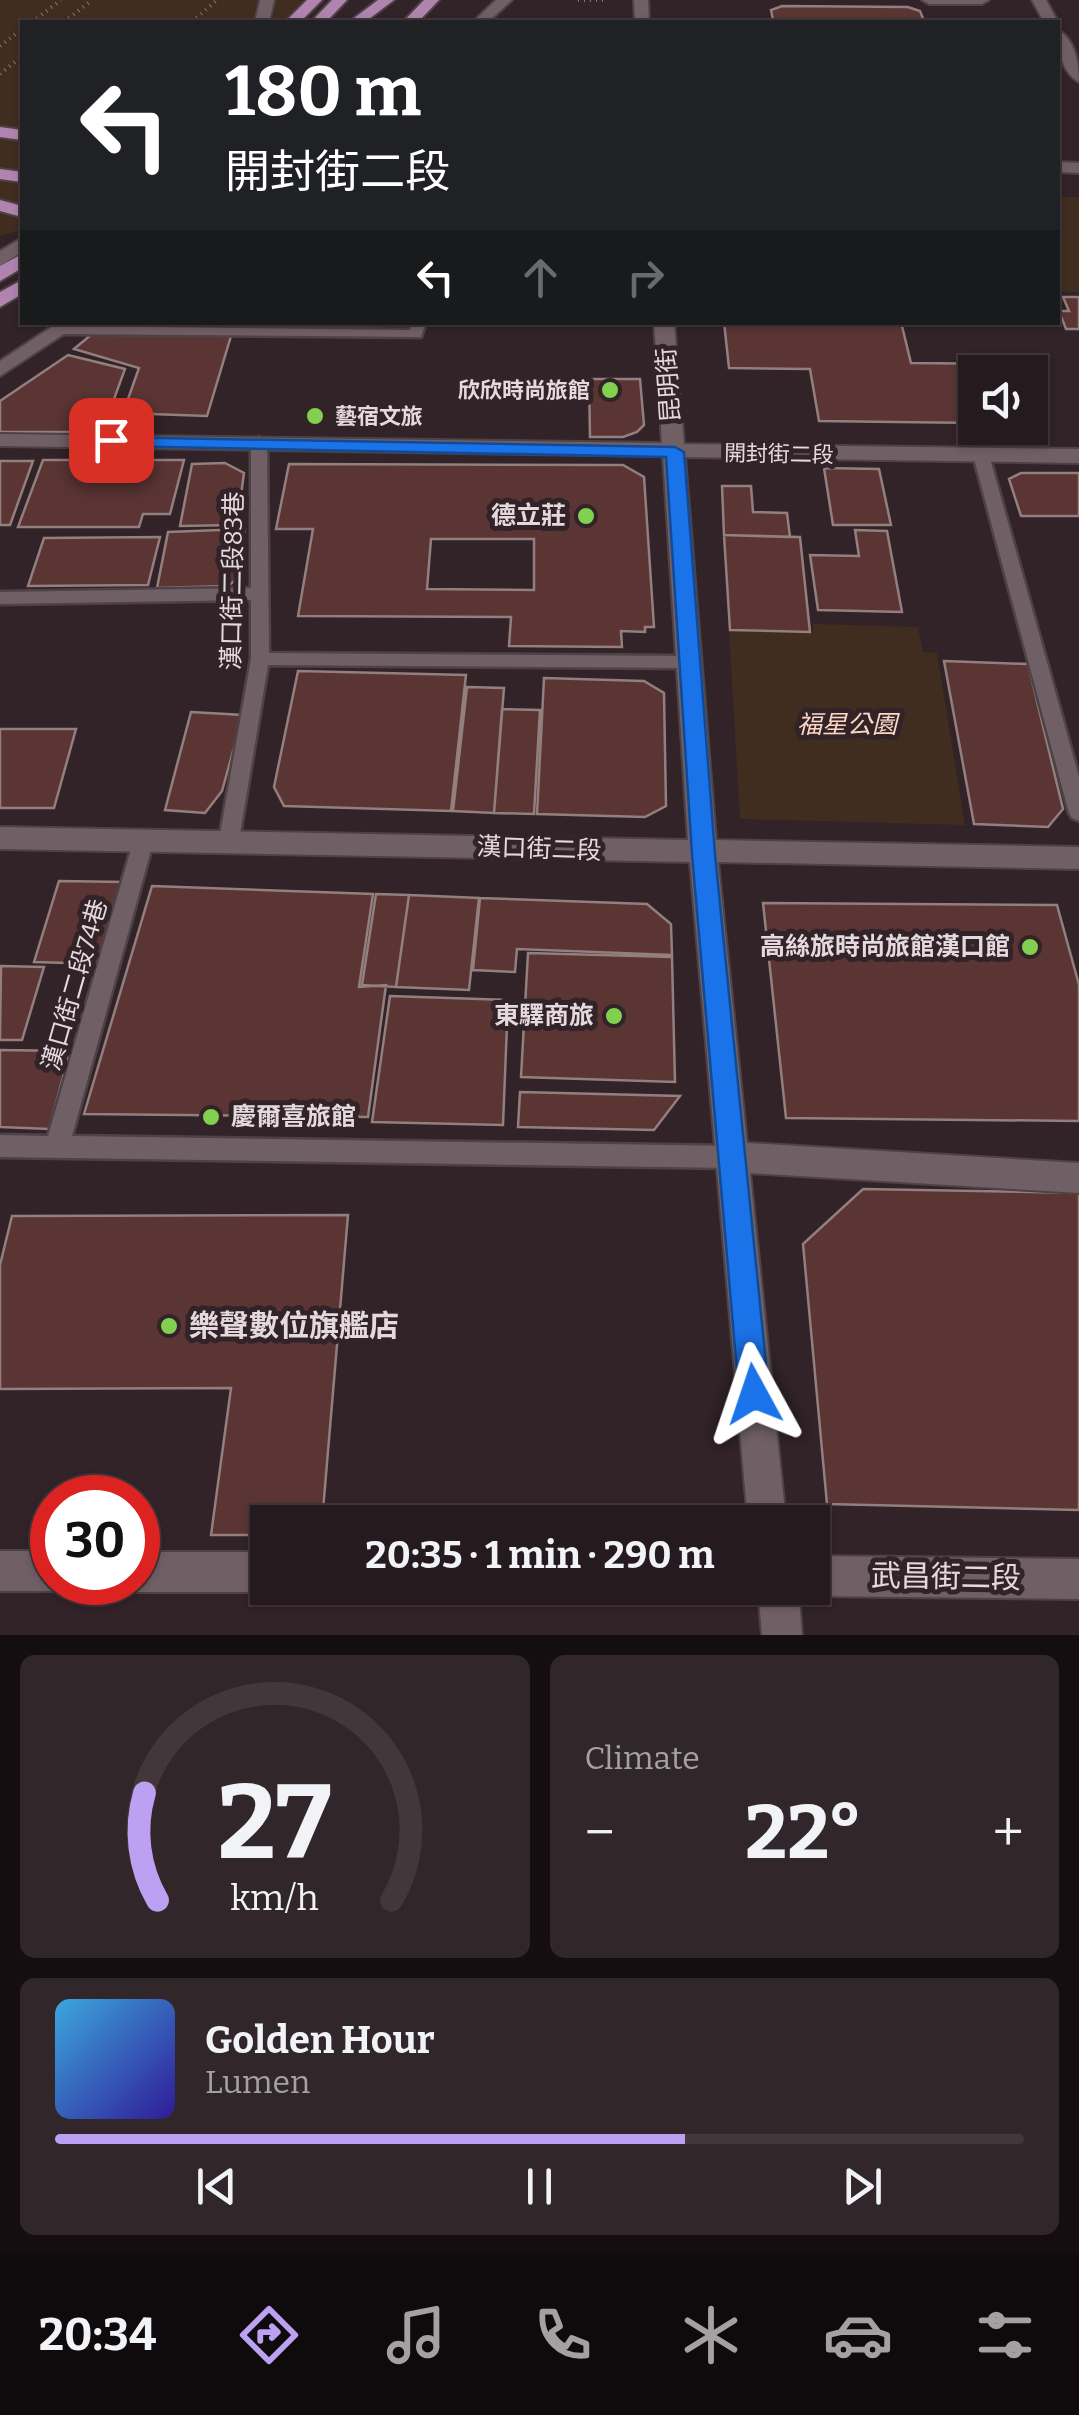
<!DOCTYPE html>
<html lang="en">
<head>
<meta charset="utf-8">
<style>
	body { margin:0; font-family:Bitter,"Noto Sans TC",serif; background:#31272b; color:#f1f3f6; height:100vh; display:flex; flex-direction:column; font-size:38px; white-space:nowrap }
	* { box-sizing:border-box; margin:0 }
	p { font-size:32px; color:#a3a1a4 }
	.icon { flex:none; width:55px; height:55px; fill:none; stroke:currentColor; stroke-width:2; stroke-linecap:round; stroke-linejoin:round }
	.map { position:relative; height:1635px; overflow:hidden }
	.panel { display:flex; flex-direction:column; gap:20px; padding:20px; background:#140e10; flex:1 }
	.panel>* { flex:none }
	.hud { position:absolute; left:20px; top:20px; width:1040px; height:305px; border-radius:0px; box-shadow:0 2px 8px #0004,0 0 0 2px #42383c; background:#202124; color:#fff; overflow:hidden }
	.controls { position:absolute; left:958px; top:355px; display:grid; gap:20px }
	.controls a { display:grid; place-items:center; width:90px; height:90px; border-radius:0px; background:#251a1e; box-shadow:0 2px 8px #0004,0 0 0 2px #42383c; font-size:50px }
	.speed { position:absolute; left:30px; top:1475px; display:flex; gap:20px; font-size:50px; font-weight:700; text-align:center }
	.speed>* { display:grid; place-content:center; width:130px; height:130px; border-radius:50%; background:#251a1e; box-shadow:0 2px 8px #0004,0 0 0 2px #42383c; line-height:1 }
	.speed .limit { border:15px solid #d22; background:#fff; color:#111 }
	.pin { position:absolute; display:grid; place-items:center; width:85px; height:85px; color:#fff; margin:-42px; border-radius:20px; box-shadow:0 5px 15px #0006 }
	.me { position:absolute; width:110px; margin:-55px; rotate:355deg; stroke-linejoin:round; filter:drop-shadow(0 0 8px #0008) }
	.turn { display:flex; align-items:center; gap:35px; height:210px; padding:0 40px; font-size:45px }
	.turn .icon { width:130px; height:130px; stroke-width:2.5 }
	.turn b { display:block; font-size:70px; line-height:85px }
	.lanes { display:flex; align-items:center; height:95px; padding:0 40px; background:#0003; justify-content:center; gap:50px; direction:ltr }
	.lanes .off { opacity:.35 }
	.big { font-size:75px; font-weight:700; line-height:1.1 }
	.panel .widget { flex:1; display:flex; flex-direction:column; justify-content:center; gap:15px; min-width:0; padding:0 35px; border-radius:15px; background:#31272b }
	.panel .dial { align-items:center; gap:0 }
	.dial svg { height:260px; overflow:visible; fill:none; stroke:#42383c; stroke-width:7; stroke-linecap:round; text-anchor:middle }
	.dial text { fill:#f1f3f6; stroke:none }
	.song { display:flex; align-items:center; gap:30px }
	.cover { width:120px; height:120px; border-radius:15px; background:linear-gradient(135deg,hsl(200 70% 55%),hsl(250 70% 35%)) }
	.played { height:10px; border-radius:5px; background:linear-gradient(90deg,#bca0f2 65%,#42383c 65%) }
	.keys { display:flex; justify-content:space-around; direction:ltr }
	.heat { display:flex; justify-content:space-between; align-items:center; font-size:55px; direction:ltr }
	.panel .tiles { flex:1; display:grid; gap:20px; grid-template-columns:1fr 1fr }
	.widget:last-child { grid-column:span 2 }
	.trip { position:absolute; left:250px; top:1505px; width:580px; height:100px; border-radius:0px; background:#251a1e; box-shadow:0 2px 8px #0004,0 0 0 2px #42383c; font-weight:700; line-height:100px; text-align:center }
	.dock { display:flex; height:160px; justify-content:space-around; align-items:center; background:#0f0a0c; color:#a3a1a4 }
	.dock .icon { width:70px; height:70px }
	.dock .on { color:#bca0f2 }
	.dock b { font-size:45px; color:#f1f3f6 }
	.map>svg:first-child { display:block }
	.green { fill:#412c20 }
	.building { fill:#5a3534; stroke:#927f7e; stroke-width:2.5; fill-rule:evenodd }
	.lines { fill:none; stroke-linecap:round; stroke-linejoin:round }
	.service-casing { stroke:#4d4246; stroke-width:5 }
	.pedestrian-casing { stroke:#4d4246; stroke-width:4 }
	.minor-casing { stroke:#4d4246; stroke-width:4 }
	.tertiary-casing { stroke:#4d4246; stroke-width:4 }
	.trunk-casing { stroke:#4d4246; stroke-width:4 }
	.path { stroke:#83777b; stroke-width:4; stroke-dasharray:1 5; stroke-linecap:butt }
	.service { fill:#706066; fill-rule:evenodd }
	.pedestrian { fill:#706066; fill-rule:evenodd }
	.minor { fill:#706066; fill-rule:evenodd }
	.tertiary { fill:#706066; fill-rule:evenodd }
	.trunk { fill:#b084af; fill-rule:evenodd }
	.route { fill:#1a73e8; stroke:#114b97; stroke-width:2.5 }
	.poi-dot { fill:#82d04f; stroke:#312328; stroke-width:4 }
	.labels { text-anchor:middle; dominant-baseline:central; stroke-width:10; stroke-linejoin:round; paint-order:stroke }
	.far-poi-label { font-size:22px; font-weight:bold; fill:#e4dadd; stroke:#312328; text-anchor:end }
	.far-street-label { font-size:22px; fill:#e4dadd; stroke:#312328 }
	.street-label { font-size:25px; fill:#e4dadd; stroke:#312328 }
	.poi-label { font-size:25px; font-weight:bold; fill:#e4dadd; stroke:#312328; text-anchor:end }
	.park-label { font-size:25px; font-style:italic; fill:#fdd7c3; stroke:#312328 }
	.near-poi-label { font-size:30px; font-weight:bold; fill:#e4dadd; stroke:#312328; text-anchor:start }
	.near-street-label { font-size:30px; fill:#e4dadd; stroke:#312328 }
</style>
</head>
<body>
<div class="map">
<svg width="1079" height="1635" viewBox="0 0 1079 1635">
	<rect width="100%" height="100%" fill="#312328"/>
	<path class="green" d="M0 0H296L308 2 280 22H22V230L0 236Z
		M1058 197H1079V292H1058Z
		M813 624 918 627 923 652 937 653 965 825 740 819 729 631 813 633Z"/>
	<path class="building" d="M782 6 908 7 920 11 924 21 780 22 773 20 771 10Z
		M1063 297H1079V329H1066L1059 311H1069Z
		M724 322H901L911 363 1021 364 1023 372H975V423L819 421 810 369 729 368Z
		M92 334 231 336 207 416 123 413 139 368 74 349Z
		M68 355 125 369 102 432H0V401Z
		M589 379H640L644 425 637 432 623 437H590Z
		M43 460H184L170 514H143L139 527H18Z
		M0 461H33L10 525H0Z
		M225 463 244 473 237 525 180 526 192 464Z
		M289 464 623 465 644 477 654 627H645V632L621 631 622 647 509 646 511 617 298 616 313 529H276ZM431 539H534V590L427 589Z
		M824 468 879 469 891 525H833Z
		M1021 473H1079V516H1021L1009 479Z
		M722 486H751L753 512 787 513 790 537 724 535Z
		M245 529 238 578 228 586 157 588 168 532Z
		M855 530 887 531 902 612 818 610 810 555 859 556Z
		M724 535 800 537 810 632 730 630Z
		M160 537 148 585 28 586 44 538Z
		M944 661 1028 664 1063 809 1048 827 974 824Z
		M298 671 466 675 451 811 284 806 274 787Z
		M544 678 644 681 664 693 666 806 645 817 537 814Z
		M467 687 504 688 494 813 453 811Z
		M502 709 540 710 534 814 494 813Z
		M191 712 243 715 222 791 205 813 165 810Z
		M0 729H76L54 808H0Z
		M59 881 124 882 103 964 34 962Z
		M152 886 373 894 359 987 386 985 368 1117 84 1114Z
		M376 894 409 895 396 987 362 985Z
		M409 895 479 898 469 990 396 987Z
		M480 898 647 904 671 924 672 955 517 949 515 972 473 970Z
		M763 903 1057 905 1079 985V1121L786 1118Z
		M528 953 672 957 675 1082 521 1077Z
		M1 966 44 967 22 1040H0Z
		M390 996 508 1000 503 1125 372 1122Z
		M0 1050 70 1051 49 1129 0 1127Z
		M520 1092 680 1096 654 1130 518 1127Z
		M863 1189 1079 1193V1510L827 1504 803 1244Z
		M348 1215 322 1522H268V1535H211L231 1388 0 1389V1265L12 1216Z"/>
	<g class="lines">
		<g class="service-casing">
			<path id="service" d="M412 322H426L421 337 63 334 56 330 63 326 410 330Z
				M259 437 267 442 269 653 690 656 699 662 690 668 268 665 239 840 236 846H222L219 840 251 659V600L0 604V592L251 588V442Z
				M981 450 989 455 1079 777V821L1072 818 1069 813 973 455Z
				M144 831 151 833 154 839 72 1136 732 1146 740 1149 744 1157 740 1165 732 1168 0 1157V1135L48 1136 134 839 137 833Z"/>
		</g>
		<g class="pedestrian-casing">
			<path id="pedestrian" d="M732 1142 1079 1163V1193L732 1172 720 1168 716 1157 720 1146Z
				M0 1551H52V1582L66 1585 52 1591H0Z
				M138 1552H268V1588H278L268 1592H138L123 1582H138Z
				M812 1556 1079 1559V1599L812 1596 797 1588H812Z"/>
		</g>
		<g class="minor-casing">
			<path id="minor" d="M260 0H274L269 22H255Z
				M634 0H648L649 22H635Z
				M1032 0H1046L1058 22V23L1044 22Z
				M1058 30C1075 40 1079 63 1079 82 1062 73 1057 48 1058 30Z
				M1058 162 1079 163V173L1058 172Z
				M22 238V252L0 266V251Z
				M654 322H674L684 444 1079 449V463L685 457 716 840 1079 847V869L718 862 786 1522H748L690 862 0 849V827L688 840 663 456 0 446V434L662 443Z
				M758 1588H798L802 1635H762Z"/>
		</g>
		<g class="tertiary-casing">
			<path id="tertiary" d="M496 0H512L488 22H473Z
				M922 0H989L982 4H929Z
				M59 322H82L0 376V361Z"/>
		</g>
		<g class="trunk-casing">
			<path id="trunk" d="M307 0H322L300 22H285Z
				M332 0H347L326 22H311Z
				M378 0H394L365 22H349Z
				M424 0H439L418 22H403Z
				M0 127 22 130V140L0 137Z
				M0 169 22 172V182L0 179Z
				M0 200 22 206V217L0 211Z
				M22 254V268L0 281V266Z
				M22 280V294L0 307V292Z"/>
		</g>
		<path class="path" d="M578 0H608
			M32 22 61 0
			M64 22 92 0
			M192 22 217 0
			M0 46 22 29
			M0 74 22 56"/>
		<use href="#service" class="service"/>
		<use href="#pedestrian" class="pedestrian"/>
		<use href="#minor" class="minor"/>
		<use href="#tertiary" class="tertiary"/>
		<use href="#trunk" class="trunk"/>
	</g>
	<path class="route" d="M105 437 675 447 684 452 715 854 769 1394 765 1404 754 1409 744 1404 739 1394 692 854 666 457 111 446 105 444Z"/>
	<g class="poi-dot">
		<circle cx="610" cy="390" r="10"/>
		<circle cx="315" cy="416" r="10"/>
		<circle cx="586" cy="516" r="10"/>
		<circle cx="1030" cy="947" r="10"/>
		<circle cx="614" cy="1016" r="10"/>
		<circle cx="211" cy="1117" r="10"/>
		<circle cx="169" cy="1326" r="10"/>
	</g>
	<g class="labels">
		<g class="far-poi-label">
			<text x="590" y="390">欣欣時尚旅館</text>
			<text x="335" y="416" text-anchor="start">藝宿文旅</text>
		</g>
		<g class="far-street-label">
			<text transform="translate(779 454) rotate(1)">開封街二段</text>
		</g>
		<g class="street-label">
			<text transform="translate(669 385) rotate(-94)">昆明街</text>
			<text transform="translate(233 581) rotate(-89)">漢口街二段83巷</text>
			<text transform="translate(539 849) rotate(2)">漢口街二段</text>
			<text transform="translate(75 985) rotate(-74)">漢口街二段74巷</text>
		</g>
		<g class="poi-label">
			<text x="566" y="516">德立莊</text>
			<text x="1010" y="947">高絲旅時尚旅館漢口館</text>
			<text x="594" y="1016">東驛商旅</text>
			<text x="231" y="1117" text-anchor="start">慶爾喜旅館</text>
		</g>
		<g class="park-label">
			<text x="847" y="725">福星公園</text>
		</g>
		<g class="near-poi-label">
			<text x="189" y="1326">樂聲數位旗艦店</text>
		</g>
		<g class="near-street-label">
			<text transform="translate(946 1577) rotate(1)">武昌街二段</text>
		</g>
	</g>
</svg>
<div class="controls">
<a><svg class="icon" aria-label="sound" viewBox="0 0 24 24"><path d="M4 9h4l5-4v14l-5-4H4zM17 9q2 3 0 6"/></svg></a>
</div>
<div class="speed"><div class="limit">30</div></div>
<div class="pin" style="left:111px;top:440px;background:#d93025"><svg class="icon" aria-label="arrive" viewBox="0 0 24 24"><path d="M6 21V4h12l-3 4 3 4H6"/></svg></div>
<svg class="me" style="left:754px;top:1394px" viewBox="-20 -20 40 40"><path d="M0-17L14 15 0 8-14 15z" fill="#1a73e8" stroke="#fff" stroke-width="4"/></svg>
<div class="trip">20:35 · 1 min · 290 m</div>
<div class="hud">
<div class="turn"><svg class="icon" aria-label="left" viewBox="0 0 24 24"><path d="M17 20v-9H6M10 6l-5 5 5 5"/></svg><div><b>180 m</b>開封街二段</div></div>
<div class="lanes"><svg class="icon" aria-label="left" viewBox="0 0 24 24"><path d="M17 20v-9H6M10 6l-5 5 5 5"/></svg><svg class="icon off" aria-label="ahead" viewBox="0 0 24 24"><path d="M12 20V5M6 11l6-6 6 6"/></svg><svg class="icon off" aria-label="right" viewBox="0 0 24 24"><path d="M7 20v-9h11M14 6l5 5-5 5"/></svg></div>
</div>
</div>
<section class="panel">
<div class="tiles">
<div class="widget dial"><svg viewBox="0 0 100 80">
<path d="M14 69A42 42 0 1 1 86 69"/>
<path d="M14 69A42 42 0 0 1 10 36" stroke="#bca0f2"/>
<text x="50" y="56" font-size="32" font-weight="700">27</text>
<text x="50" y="72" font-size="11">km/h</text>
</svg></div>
<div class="widget"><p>Climate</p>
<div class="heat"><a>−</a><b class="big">22°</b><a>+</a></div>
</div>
<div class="widget">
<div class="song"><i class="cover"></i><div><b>Golden Hour</b><p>Lumen</p></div></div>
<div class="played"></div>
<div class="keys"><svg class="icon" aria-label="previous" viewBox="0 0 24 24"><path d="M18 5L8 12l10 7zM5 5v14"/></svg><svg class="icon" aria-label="pause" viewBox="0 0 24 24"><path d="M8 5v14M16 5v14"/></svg><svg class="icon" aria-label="next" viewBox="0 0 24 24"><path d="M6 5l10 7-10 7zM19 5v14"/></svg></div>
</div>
</div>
</section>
<nav class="dock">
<b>20:34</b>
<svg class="icon on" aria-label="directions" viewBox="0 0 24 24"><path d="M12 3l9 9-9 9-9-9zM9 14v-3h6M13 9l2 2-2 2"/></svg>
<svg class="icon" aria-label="music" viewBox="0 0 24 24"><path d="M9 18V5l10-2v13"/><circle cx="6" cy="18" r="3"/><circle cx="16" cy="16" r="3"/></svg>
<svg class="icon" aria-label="phone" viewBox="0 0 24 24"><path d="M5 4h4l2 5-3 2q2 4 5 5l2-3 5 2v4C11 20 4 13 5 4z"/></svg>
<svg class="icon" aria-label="climate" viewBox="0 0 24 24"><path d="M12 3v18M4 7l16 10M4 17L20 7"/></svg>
<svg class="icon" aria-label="car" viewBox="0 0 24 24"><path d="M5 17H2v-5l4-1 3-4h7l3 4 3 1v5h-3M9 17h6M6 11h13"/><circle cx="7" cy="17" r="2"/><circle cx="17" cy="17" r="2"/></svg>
<svg class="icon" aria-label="filters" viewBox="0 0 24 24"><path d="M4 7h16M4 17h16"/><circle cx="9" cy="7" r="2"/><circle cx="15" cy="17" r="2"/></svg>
</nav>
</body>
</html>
